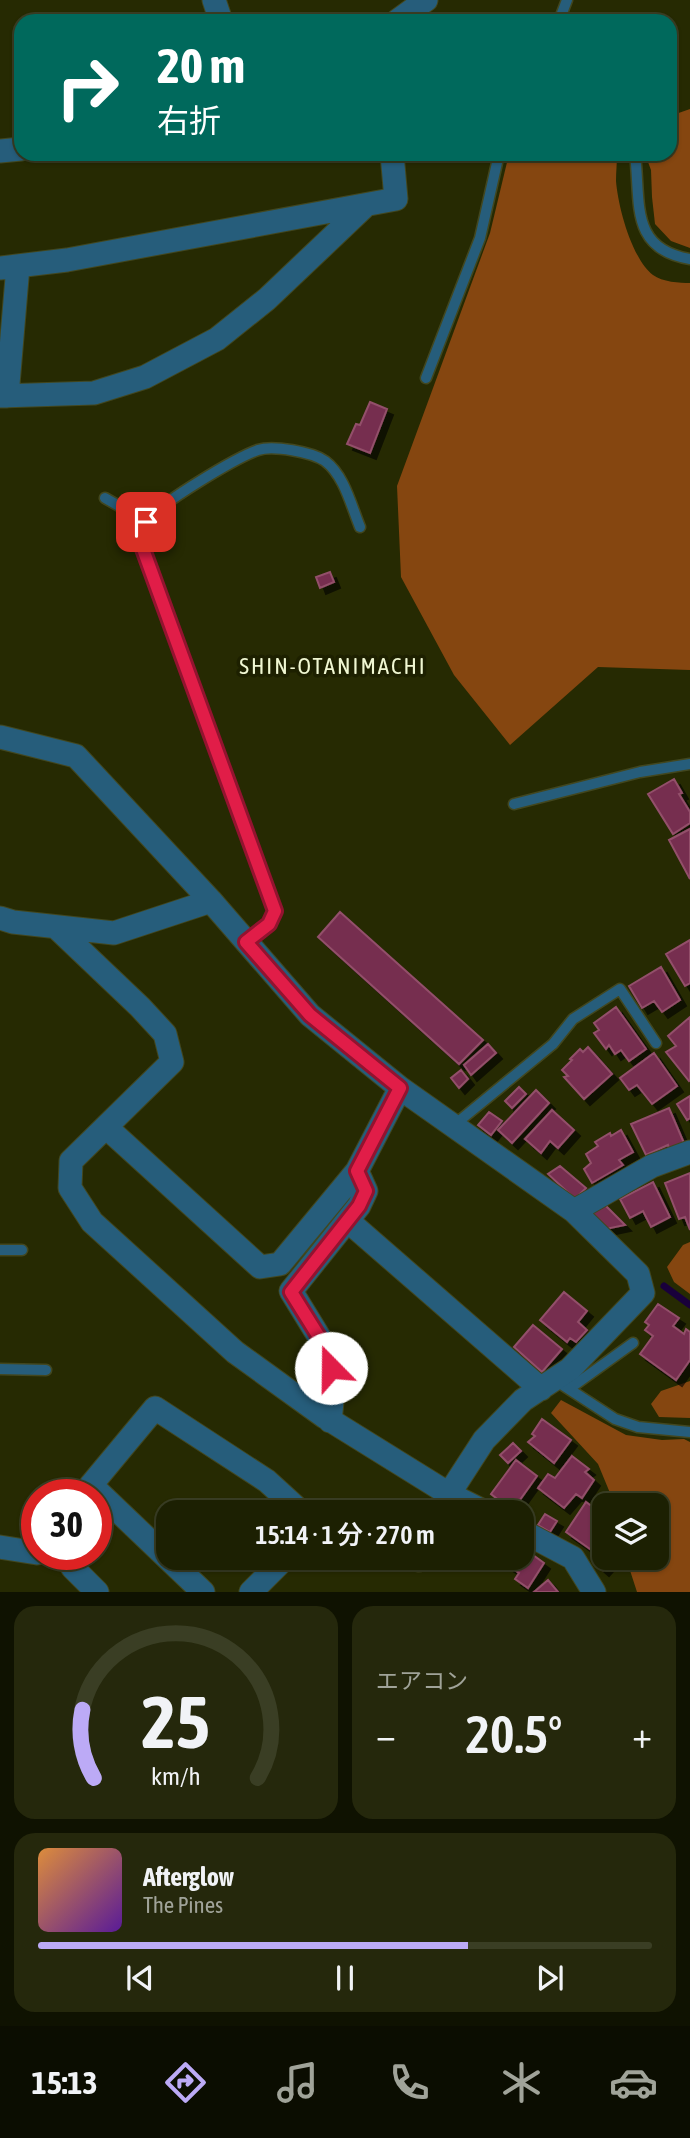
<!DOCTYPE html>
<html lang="ja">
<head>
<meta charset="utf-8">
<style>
	body { margin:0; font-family:"Asap Condensed","Noto Sans JP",sans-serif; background:#25280c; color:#f1f3f6; height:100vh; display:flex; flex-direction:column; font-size:26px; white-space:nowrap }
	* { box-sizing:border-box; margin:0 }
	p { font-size:23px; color:#a0a399 }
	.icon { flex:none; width:38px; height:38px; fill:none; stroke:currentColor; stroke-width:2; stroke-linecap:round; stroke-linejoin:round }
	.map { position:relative; height:1592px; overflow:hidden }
	.sheet { display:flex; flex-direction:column; gap:14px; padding:14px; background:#0f1201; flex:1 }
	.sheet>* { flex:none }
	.guide { position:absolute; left:14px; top:14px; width:663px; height:147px; border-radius:21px; box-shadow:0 2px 5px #0004,0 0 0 2px #3a3e24; background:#00695c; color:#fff; overflow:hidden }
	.controls { position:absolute; left:592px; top:1493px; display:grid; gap:14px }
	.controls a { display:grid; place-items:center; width:77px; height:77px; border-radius:14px; background:#1c2002; box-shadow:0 2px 5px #0004,0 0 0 2px #3a3e24; font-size:35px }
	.speed { position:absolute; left:21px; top:1479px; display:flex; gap:14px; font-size:35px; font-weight:700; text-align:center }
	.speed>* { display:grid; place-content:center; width:91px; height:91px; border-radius:50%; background:#1c2002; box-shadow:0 2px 5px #0004,0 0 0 2px #3a3e24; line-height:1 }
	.speed .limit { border:10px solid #d22; background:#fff; color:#111 }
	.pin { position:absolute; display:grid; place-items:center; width:60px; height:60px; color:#fff; margin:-30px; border-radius:14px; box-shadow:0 4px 10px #0006 }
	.me { position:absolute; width:77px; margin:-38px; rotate:338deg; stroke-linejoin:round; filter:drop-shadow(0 0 5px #0008) }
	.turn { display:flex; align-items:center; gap:24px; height:147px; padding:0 28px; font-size:32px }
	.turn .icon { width:91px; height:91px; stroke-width:2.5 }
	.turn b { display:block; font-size:49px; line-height:60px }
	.big { font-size:52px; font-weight:600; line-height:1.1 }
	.sheet .widget { flex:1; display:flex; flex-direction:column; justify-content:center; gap:10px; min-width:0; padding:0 24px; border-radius:21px; background:#25280c }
	.sheet .dial { align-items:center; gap:0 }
	.dial svg { height:182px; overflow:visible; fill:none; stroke:#3a3e24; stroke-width:7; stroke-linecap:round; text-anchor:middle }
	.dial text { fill:#f1f3f6; stroke:none }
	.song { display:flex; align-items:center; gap:21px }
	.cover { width:84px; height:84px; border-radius:10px; background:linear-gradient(135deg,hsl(30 70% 55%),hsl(270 70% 35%)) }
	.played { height:7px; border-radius:4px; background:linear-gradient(90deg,#bcaaf6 70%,#3a3e24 70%) }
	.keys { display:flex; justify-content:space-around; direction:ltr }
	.heat { display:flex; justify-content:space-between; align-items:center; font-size:38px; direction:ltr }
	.sheet .tiles { flex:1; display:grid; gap:14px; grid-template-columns:1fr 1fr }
	.widget:last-child { grid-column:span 2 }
	.trip { position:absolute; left:156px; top:1500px; width:378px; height:70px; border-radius:21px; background:#1c2002; box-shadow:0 2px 5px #0004,0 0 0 2px #3a3e24; font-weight:600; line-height:70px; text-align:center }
	.tab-bar { display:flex; height:112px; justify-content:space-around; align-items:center; background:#0b0d01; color:#a0a399 }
	.tab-bar .icon { width:49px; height:49px }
	.tab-bar .current { color:#bcaaf6 }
	.tab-bar b { font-size:32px; color:#f1f3f6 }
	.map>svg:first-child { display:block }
	.forest { fill:#854610 }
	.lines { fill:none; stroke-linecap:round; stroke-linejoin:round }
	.stream { stroke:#19003b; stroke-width:7 }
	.building { fill:#762f4f; stroke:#934f6b; stroke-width:2; filter:url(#shadow) }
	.service-casing { stroke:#42471f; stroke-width:13 }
	.minor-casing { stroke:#42471f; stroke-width:25 }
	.service { stroke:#265d7b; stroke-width:10 }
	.minor { stroke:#265d7b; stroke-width:23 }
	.route-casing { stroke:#92132f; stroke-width:18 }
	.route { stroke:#e11d48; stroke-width:12 }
	.labels { text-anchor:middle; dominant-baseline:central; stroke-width:7; stroke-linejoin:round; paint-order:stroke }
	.quarter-label { font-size:23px; letter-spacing:2px; fill:#f0f7d2; stroke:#1d2000 }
</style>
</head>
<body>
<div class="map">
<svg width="690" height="1592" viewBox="0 0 690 1592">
	<defs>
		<filter id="shadow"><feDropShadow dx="6" dy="6" stdDeviation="0" flood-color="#0009"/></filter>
	</defs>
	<rect width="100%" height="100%" fill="#262a02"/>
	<path class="forest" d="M690 109V248L671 241 655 224 652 197 651 170 645 154H670V116Z
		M509 154H617C617 163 616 172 616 181 618 207 632 259 653 275 662 282 680 283 690 283V670L598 667 510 745 454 675 401 577 397 486 490 233Z
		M690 1242V1294L674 1282 667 1267 683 1245Z
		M690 1381V1418L659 1417 651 1404 661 1391Z
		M561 1400 626 1435 662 1440 684 1439 690 1442V1592H637L626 1558H656V1505H615L598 1464 551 1413Z"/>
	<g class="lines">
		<path class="stream" d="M664 1286 690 1305"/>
	</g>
	<path class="building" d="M370 402 387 409 370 453 347 444 356 424 360 425Z
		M330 572 334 582 320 588 316 577Z
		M674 779 682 793 679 794 690 812V823L673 834 648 794Z
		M690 829V879L669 840Z
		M340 912 483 1040 459 1064 318 937Z
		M690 940V983L685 986 666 954Z
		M661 967 680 1000 662 1012 654 1001 642 1008 629 986Z
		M616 1007 646 1049 629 1061 621 1050 615 1054 609 1045 606 1049 594 1033 599 1030 594 1023Z
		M690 1017V1080L689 1081 666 1052 676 1046 668 1036Z
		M488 1044 496 1053 471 1075 464 1065Z
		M588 1047 612 1074 584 1099 564 1077 568 1076 562 1070 572 1060 570 1059 580 1049 583 1052Z
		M654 1053 677 1086 652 1104 637 1085 629 1090 620 1078Z
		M461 1070 468 1079 459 1088 451 1078Z
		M519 1087 526 1094 512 1108 505 1101Z
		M536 1090 549 1103 512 1143 498 1130Z
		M690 1096V1118L687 1120 677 1104Z
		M669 1108 684 1143 669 1149 668 1145 646 1155 631 1124Z
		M552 1110 574 1130 558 1148 550 1141 541 1153 525 1139Z
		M489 1112 502 1121 491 1135 478 1125Z
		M621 1130 633 1152 619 1160 623 1165 592 1183 584 1169 591 1163 586 1154 598 1146 595 1142 610 1133 611 1136Z
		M560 1166 586 1188 575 1199 548 1174Z
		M690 1173V1230L685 1217 679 1219 665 1183Z
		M653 1182 670 1217 651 1227 643 1211 630 1218 620 1199Z
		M604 1204 625 1225 606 1229 592 1214Z
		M564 1292 587 1311 578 1322 587 1330 576 1342 570 1338 567 1342 540 1320Z
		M658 1304 679 1318 673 1326 684 1334 686 1329 690 1332V1360L676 1380 640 1354 653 1336 645 1330 649 1325 645 1322Z
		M533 1325 562 1349 542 1372 514 1347Z
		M542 1419 571 1440 554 1463 528 1442 535 1436 532 1434Z
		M513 1443 521 1451 508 1463 500 1455Z
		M572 1456 589 1469 585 1472 594 1480 582 1498 576 1494 564 1508 538 1488 548 1474 555 1478Z
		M516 1460 537 1476 512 1511 491 1494Z
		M586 1502 604 1515V1525L602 1529 604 1531V1547L597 1554 566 1532Z
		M545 1514 557 1521 550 1532 538 1525Z
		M522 1547 544 1563 528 1588 515 1579 519 1573 507 1565 513 1558H522Z
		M603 1554 604 1558 611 1561 603 1570 595 1563Z
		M548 1580 558 1592H534Z"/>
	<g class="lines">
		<g class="service-casing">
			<path id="service" d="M559 21 567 0
				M635 154C641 202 629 249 690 259
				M426 378 480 238 499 154
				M105 498 147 522
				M514 804 640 772 690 764
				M246 942 269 924 275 911 143 549C144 542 143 530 146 523 155 505 238 457 258 450 273 445 312 452 325 461 344 475 351 505 360 527
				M453 1126 553 1044 573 1019 620 989 656 1043
				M0 1250H22
				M0 1369 46 1370
				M555 1380 615 1419 638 1427 690 1432
				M569 1389 633 1343"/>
		</g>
		<g class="minor-casing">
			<path id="minor" d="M214 0 221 21
				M397 21 426 0
				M0 151 21 149
				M0 268 67 260 396 199 392 154
				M0 396 94 393 145 377 217 339 267 299 366 205
				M7 396 18 266
				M0 737 76 756 211 901 310 1015 400 1088 574 1211 638 1274 643 1293 570 1369 523 1400 484 1440 449 1494 441 1512
				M0 918 13 922 114 933 211 901
				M57 928 140 1007 165 1034 172 1062 71 1161 70 1188 92 1222 235 1352 325 1417 449 1494 485 1512
				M106 1127 260 1267 280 1264 357 1171 400 1088
				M574 1211 652 1166 690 1152
				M348 1221 541 1389
				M330 1421 334 1383 329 1353 291 1291 359 1206 366 1191 357 1171
				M91 1485 203 1592
				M86 1494 91 1485 155 1408 267 1481 301 1512
				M522 1531 573 1558 594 1592
				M0 1547 37 1553
				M64 1554 73 1568 97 1592
				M410 1558 419 1560 420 1558
				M251 1592 285 1558"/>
		</g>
		<use href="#service" class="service"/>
		<use href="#minor" class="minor"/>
	</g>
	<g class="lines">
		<g class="route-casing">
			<path id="route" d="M146 522 143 549 275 911 269 924 246 942 310 1015 400 1088 357 1171 366 1191 359 1206 291 1292 329 1353 331 1368"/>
		</g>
		<use href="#route" class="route"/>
	</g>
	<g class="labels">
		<g class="quarter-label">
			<text x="333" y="666">SHIN-OTANIMACHI</text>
		</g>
	</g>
</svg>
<div class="controls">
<a><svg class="icon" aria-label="layers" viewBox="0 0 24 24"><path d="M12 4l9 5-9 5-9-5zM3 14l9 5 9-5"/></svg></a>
</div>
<div class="speed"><div class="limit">30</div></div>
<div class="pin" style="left:146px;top:522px;background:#d93025"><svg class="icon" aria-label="arrive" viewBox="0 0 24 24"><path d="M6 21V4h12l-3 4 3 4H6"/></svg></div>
<svg class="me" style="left:331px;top:1368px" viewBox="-20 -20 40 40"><circle r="19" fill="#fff"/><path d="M0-13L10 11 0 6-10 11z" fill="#e11d48"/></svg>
<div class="trip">15:14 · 1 分 · 270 m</div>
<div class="guide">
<div class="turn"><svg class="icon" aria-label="right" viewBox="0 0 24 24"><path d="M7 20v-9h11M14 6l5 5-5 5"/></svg><div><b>20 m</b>右折</div></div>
</div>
</div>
<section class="sheet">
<div class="tiles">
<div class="widget dial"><svg viewBox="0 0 100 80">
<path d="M14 69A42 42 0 1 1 86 69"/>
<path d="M14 69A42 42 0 0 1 9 39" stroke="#bcaaf6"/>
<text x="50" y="56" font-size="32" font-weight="700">25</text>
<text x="50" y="72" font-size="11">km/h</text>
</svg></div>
<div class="widget"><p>エアコン</p>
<div class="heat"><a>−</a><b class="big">20.5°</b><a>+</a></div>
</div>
<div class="widget">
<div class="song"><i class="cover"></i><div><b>Afterglow</b><p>The Pines</p></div></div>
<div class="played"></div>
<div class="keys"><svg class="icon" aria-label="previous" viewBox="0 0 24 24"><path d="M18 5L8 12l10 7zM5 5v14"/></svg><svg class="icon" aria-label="pause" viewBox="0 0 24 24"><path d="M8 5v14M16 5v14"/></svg><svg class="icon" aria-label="next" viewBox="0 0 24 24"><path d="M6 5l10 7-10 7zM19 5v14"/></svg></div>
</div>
</div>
</section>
<nav class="tab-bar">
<b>15:13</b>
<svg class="icon current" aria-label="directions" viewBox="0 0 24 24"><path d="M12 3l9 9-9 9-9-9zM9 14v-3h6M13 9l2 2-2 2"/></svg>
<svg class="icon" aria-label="music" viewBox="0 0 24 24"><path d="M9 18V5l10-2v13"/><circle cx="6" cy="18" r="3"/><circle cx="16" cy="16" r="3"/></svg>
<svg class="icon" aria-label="phone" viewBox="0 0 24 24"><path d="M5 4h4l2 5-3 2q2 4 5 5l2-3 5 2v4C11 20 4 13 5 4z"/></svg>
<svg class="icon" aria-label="climate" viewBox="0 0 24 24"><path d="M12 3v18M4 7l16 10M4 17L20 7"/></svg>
<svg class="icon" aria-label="car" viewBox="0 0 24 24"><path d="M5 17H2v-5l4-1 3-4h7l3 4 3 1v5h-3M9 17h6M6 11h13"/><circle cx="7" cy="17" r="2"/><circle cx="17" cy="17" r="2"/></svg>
</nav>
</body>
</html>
